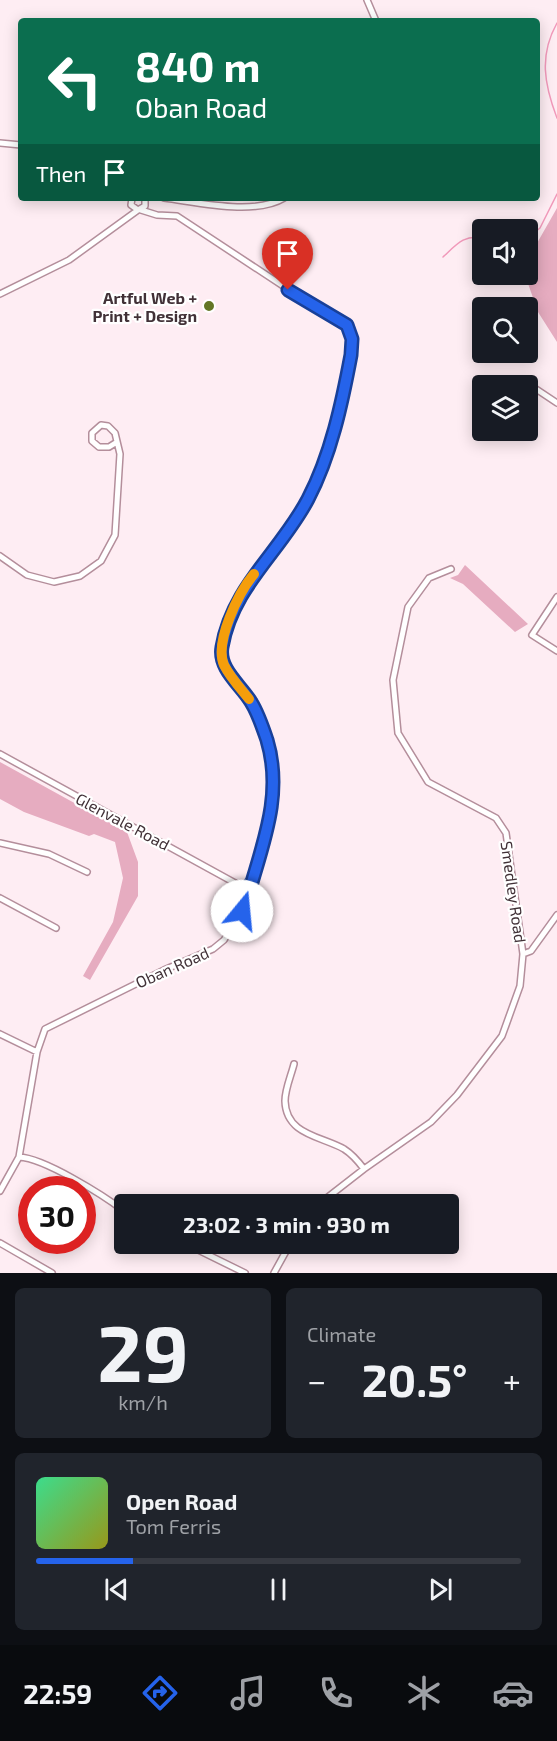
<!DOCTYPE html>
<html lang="en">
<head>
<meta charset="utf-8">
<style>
	body { margin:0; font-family:"Exo 2",sans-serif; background:#20242c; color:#f1f3f6; height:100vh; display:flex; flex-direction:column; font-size:22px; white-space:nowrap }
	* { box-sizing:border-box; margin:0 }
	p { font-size:20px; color:#9ea1a6 }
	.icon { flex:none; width:33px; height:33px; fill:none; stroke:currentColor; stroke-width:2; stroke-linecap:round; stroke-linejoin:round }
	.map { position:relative; height:1273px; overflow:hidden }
	.panel { display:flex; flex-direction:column; gap:15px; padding:15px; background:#0d0f14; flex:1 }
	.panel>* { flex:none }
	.banner { position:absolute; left:18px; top:18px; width:522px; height:183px; border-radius:6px; box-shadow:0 3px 15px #0003; background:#0b6e4f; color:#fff; overflow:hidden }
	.controls { position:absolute; left:472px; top:219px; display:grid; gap:12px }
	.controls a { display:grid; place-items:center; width:66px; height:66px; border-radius:6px; background:#171b24; box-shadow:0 3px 15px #0003; font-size:30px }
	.speed { position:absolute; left:18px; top:1176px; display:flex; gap:12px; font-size:30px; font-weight:700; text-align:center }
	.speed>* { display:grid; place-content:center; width:78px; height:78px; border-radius:50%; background:#171b24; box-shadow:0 3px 15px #0003; line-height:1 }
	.speed .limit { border:9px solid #d22; background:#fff; color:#111 }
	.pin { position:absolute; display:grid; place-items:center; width:51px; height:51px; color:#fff; margin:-62px -26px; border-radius:50% 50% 50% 0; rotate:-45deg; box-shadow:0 0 6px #0007 }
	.pin .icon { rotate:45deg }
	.me { position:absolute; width:66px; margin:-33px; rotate:17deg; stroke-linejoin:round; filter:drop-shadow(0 0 4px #0008) }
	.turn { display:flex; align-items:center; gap:21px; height:126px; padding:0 18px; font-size:27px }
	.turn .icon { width:78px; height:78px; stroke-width:2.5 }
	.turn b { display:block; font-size:42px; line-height:51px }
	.then { display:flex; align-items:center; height:57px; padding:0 18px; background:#0003; gap:12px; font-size:22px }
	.big { font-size:45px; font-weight:700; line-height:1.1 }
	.panel .tile { flex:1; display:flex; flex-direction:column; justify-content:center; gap:9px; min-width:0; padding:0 21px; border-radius:9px; background:#20242c }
	.panel .dial { align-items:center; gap:0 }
	.dial b { font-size:78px; line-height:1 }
	.song { display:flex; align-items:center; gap:18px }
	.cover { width:72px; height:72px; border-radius:9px; background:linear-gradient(135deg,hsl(150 70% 55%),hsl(60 70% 35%)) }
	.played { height:6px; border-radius:3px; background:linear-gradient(90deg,#2563eb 20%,#363941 20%) }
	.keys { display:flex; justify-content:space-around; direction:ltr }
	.heat { display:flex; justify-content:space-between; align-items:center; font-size:33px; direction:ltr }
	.panel .tiles { flex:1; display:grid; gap:15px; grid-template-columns:1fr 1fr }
	.tile:last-child { grid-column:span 2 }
	.trip { position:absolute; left:114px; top:1194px; width:345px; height:60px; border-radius:6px; background:#171b24; box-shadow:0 3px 15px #0003; font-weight:700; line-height:60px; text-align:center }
	.menu { display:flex; height:96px; justify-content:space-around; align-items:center; background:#090b0e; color:#9ea1a6 }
	.menu .icon { width:42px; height:42px }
	.menu .selected { color:#2563eb }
	.menu b { font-size:27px; color:#f1f3f6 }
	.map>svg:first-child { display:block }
	.green { fill:#e6acc0 }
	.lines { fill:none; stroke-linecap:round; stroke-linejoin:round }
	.stream { stroke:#f199ba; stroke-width:1.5 }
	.minor-casing { stroke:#b48e9b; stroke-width:8 }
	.minor { stroke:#fff; stroke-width:5 }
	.route-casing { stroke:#184099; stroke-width:15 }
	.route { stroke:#2563eb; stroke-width:10 }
	.slow { stroke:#f59e0b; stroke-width:10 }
	.poi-dot { fill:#637625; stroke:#fff; stroke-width:2 }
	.labels { text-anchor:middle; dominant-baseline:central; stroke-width:4.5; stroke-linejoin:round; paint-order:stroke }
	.poi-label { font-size:16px; font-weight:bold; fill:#413137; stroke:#fff; text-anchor:end }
	.street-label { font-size:16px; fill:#413137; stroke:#fff }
</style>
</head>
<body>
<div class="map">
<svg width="557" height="1273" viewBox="0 0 557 1273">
	<rect width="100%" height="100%" fill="#feedf3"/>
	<path class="green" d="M557 208V342L538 312 525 275 528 274V259Z
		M465 565 528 624 515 632 463 584 450 578 458 575Z
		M0 762 127 832 138 862V896L90 980 83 976 113 922 123 878 115 842 94 834 89 836 24 812 0 799Z"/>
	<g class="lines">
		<path class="stream" d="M557 23C539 55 544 84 557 118
			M528 238 540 228 557 194
			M443 257C456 245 464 234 483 238"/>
		<g class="minor-casing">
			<path id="minor" d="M367 0 376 21
				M0 143 21 145
				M132 198 131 205 138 210 145 206V198
				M164 198C197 202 254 216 284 198
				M0 294 69 260 138 210
				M533 387 557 403
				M0 556 27 575 54 582 80 576 101 561 115 535 120 454 115 433 108 426 101 425 92 433V441L99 447H109L117 442
				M557 597 532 635 557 651
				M0 754 246 889
				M0 843 49 854 87 872
				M0 898 56 928
				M523 954 531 951 557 915
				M0 1034 37 1052
				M294 1064C291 1076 285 1089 285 1101 286 1135 321 1136 344 1149 352 1154 358 1161 364 1169
				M19 1157C44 1158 103 1195 124 1211
				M0 1191 19 1157 37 1052 45 1029 164 970 213 949 224 940 242 911 247 894 246 889 252 883C264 843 279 804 272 763 269 743 262 720 252 703 235 672 213 666 226 626 236 593 260 569 280 543 313 498 328 450 342 397 347 376 355 352 350 330L340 320 327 315 177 216 157 215 141 210
				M319 1204 364 1169 431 1122 457 1095 502 1036 520 986 523 954 506 833 496 818 428 782 398 733 393 680 408 607 429 578 451 569
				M0 1243 52 1273
				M186 1244 245 1273
				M274 1273 290 1244"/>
		</g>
		<use href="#minor" class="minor"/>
	</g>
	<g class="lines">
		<g class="route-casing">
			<path id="route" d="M242 911 248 894 246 889 252 882C266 835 282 790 267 740 263 728 258 713 251 702 241 685 218 669 222 647 232 587 281 551 308 499 331 455 342 403 351 355L352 339 347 325 288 290"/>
		</g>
		<use href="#route" class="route"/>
		<path class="slow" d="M249 699C241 689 230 677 224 665 214 642 239 592 254 574"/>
	</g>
	<circle class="poi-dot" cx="209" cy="306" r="6"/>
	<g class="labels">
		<g class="poi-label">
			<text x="197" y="297">Artful Web +<tspan x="197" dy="18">Print + Design</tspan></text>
		</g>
		<g class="street-label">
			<text transform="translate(123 821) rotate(28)">Glenvale Road</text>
			<text transform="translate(514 892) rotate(82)">Smedley Road</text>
			<text transform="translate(172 967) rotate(-24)">Oban Road</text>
		</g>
	</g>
</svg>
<div class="controls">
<a><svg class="icon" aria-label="sound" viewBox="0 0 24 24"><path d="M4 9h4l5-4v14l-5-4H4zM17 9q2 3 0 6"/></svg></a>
<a><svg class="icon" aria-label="search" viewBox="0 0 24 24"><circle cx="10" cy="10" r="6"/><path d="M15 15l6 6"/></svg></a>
<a><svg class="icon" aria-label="layers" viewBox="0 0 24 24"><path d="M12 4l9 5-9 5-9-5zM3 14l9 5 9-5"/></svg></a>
</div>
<div class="speed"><div class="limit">30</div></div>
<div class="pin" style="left:288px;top:290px;background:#d93025"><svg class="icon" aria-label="arrive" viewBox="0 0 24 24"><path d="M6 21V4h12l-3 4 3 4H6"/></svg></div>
<svg class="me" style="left:242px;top:911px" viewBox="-20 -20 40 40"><circle r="19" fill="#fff"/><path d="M0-13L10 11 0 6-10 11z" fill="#2563eb"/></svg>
<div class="trip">23:02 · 3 min · 930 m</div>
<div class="banner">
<div class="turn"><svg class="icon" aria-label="left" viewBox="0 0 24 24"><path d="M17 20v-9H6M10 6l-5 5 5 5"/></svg><div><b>840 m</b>Oban Road</div></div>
<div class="then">Then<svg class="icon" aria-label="arrive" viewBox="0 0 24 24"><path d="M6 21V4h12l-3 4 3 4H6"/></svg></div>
</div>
</div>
<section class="panel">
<div class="tiles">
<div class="tile dial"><b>29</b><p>km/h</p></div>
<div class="tile"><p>Climate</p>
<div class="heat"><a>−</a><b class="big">20.5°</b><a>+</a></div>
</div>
<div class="tile">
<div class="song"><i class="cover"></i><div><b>Open Road</b><p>Tom Ferris</p></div></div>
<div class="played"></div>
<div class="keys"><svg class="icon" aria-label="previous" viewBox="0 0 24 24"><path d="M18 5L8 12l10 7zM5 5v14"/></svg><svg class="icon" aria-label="pause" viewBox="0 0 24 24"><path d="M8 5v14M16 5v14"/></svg><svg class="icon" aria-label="next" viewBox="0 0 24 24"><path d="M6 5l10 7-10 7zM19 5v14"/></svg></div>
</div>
</div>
</section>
<nav class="menu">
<b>22:59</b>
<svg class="icon selected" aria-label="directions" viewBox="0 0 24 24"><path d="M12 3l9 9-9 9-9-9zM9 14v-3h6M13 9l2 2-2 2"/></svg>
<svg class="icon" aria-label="music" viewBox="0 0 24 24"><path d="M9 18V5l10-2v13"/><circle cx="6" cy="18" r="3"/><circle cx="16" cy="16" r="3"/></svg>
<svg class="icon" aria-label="phone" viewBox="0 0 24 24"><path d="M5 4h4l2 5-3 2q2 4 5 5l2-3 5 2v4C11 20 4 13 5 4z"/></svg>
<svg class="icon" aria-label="climate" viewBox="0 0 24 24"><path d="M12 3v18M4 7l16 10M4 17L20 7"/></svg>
<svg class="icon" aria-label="car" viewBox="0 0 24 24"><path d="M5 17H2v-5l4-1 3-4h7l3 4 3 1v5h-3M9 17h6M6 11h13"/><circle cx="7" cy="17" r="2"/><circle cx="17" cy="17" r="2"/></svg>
</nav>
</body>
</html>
